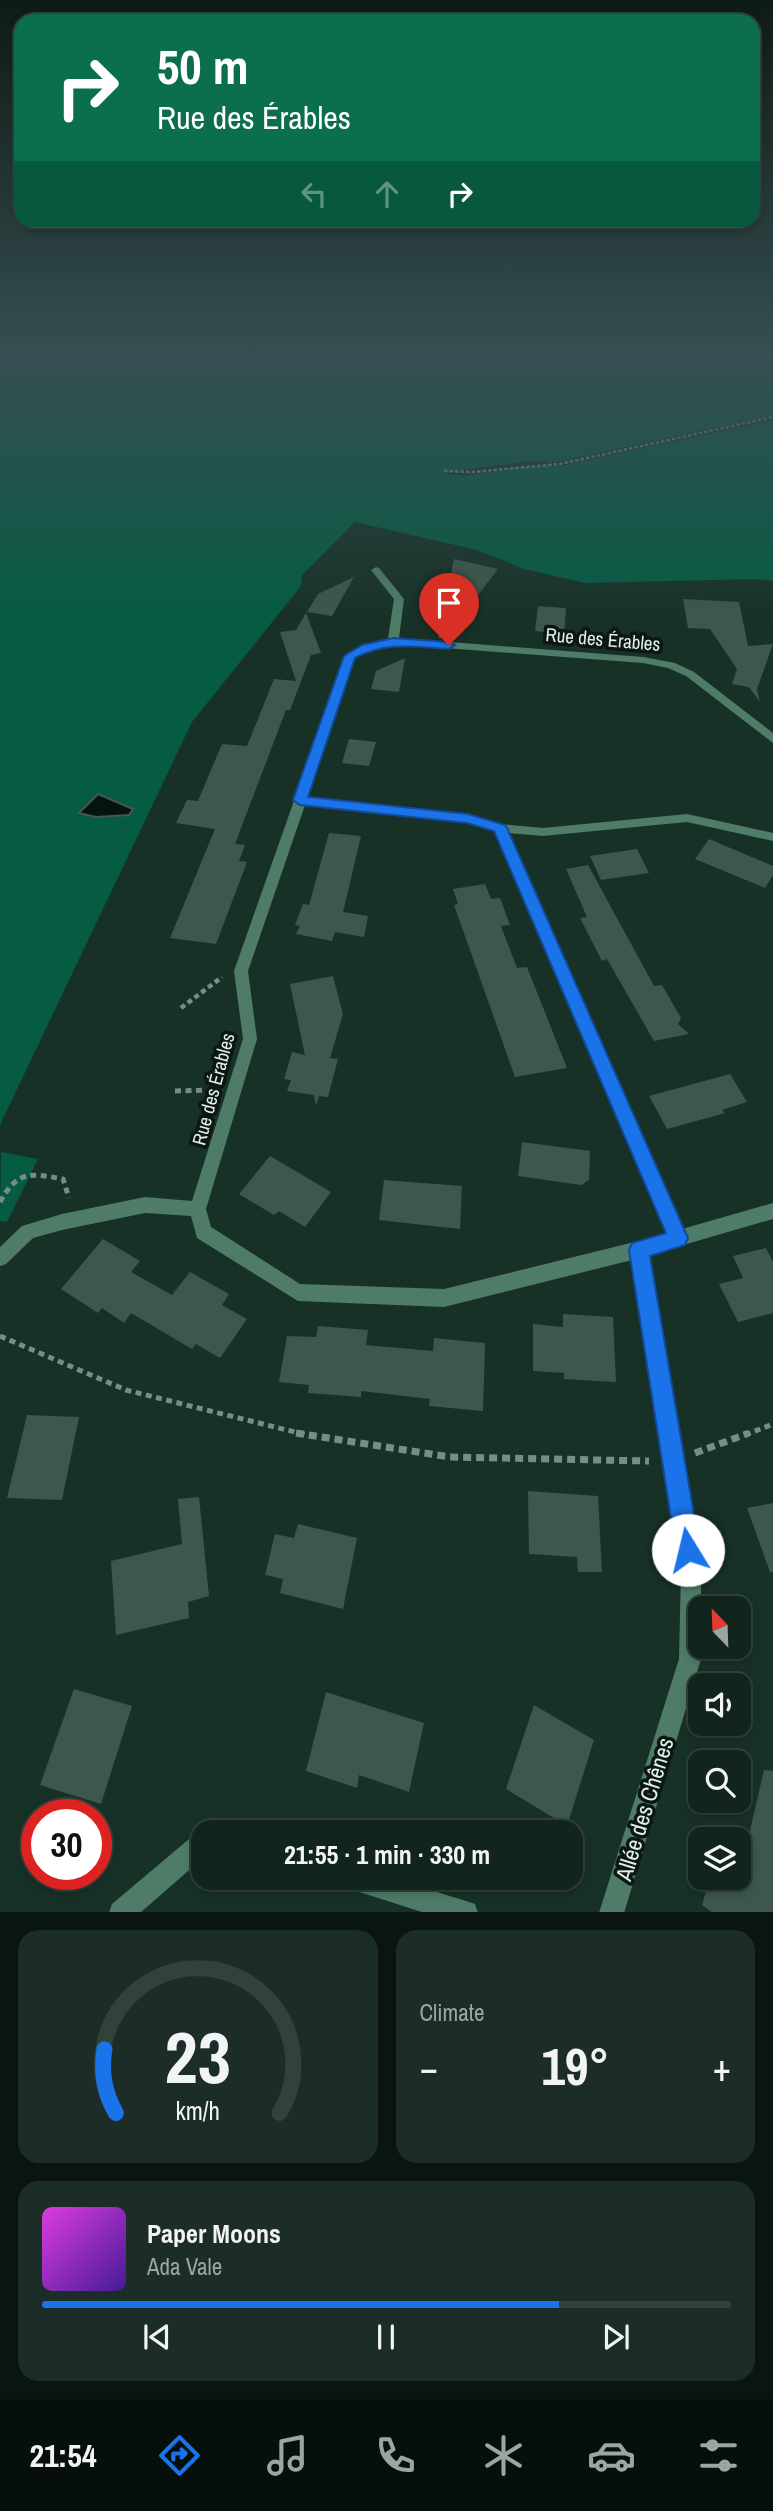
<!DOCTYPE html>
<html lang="en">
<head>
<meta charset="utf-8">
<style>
	body { margin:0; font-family:"Archivo Narrow",sans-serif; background:#1b2d26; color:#f1f3f6; height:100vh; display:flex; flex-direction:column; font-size:26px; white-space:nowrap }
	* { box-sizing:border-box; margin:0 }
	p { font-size:23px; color:#9ca5a4 }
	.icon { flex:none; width:38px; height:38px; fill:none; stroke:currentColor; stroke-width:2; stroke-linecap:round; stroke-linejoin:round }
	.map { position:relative; height:1912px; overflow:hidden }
	.sheet { display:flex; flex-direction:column; gap:18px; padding:18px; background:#0a1410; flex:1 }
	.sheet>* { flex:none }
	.guide { position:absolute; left:14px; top:14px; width:746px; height:214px; border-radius:21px; box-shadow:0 4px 10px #0003,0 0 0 2px #31423b; background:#0b6e4f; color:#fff; overflow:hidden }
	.needle { width:46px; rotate:337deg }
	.fabs { position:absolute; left:688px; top:1596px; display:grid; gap:14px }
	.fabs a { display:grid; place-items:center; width:63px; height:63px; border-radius:14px; background:#12251d; box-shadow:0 4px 10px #0003,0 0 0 2px #31423b; font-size:35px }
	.speed { position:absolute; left:21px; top:1799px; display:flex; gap:14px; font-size:35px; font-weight:700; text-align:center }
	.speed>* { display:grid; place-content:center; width:91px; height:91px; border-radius:50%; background:#12251d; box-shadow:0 4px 10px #0003,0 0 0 2px #31423b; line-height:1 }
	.speed .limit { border:10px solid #d22; background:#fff; color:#111 }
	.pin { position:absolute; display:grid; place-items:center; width:60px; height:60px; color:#fff; margin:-72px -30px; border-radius:50% 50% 50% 0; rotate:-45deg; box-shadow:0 0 7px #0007 }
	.pin .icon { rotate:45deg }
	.me { position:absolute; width:77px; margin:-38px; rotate:351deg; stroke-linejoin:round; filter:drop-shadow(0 0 5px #0008) }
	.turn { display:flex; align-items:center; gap:24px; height:147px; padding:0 28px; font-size:32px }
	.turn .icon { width:91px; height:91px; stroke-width:2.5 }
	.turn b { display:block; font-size:49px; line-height:60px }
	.lanes { display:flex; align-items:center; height:66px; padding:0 28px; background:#0003; justify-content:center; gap:35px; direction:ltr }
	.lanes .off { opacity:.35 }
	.big { font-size:52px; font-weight:700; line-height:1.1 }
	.sheet .card { flex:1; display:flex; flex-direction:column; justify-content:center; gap:10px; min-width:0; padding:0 24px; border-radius:21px; background:#1b2d26 }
	.sheet .dial { align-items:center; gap:0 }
	.dial svg { height:182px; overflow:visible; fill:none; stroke:#31423b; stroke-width:7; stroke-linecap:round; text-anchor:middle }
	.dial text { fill:#f1f3f6; stroke:none }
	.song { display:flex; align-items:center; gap:21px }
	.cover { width:84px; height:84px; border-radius:10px; background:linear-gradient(135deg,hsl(300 70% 55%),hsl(260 70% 35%)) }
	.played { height:7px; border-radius:4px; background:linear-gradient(90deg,#1a73e8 75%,#31423b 75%) }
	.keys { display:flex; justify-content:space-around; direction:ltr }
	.heat { display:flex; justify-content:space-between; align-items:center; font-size:38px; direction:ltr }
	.sheet .tiles { flex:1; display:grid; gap:18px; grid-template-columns:1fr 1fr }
	.card:last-child { grid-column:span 2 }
	.trip { position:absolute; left:191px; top:1820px; width:392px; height:70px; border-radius:21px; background:#12251d; box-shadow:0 4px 10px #0003,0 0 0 2px #31423b; font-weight:700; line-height:70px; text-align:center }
	.tab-bar { display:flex; height:112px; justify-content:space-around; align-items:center; background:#070f0c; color:#9ca5a4 }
	.tab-bar .icon { width:49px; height:49px }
	.tab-bar .active { color:#1a73e8 }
	.tab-bar b { font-size:32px; color:#f1f3f6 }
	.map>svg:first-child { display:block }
	.green { fill:#055c43 }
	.water { fill:#05140e; stroke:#47564f; stroke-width:2 }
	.building { fill:#3d574c }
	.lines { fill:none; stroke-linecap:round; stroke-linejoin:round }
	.path-far3 { stroke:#798d84; stroke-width:2.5; stroke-dasharray:3.5 2; stroke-linecap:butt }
	.path-far2 { stroke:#798d84; stroke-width:4.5; stroke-dasharray:5 3.5; stroke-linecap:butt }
	.path-far1 { stroke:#798d84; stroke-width:5; stroke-dasharray:6 4.5; stroke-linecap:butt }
	.path { stroke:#798d84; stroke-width:7; stroke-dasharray:8 5; stroke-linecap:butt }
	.minor { fill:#4f7c69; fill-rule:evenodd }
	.route { fill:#1a73e8; stroke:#114b97; stroke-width:2 }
	.labels { text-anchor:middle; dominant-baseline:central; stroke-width:7; stroke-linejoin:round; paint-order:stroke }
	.street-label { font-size:19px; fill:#e0efe8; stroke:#0c1612 }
	.near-street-label { font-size:23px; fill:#e0efe8; stroke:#0c1612 }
</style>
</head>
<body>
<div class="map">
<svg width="773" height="1913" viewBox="0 0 773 1913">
	<rect width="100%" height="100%" fill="#183127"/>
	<path class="green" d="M0 356H773V415L558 462 530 461 441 473 464 476 527 466H560L773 420V581L757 579 585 583 524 569 477 550 355 522 302 575 301 586 192 722 0 1125Z
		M1 1152 38 1159 7 1222 0 1221Z"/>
	<path class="water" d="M98 794 133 809 129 815 96 817 79 813Z"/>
	<path class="building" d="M454 559 498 569 444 639 438 638Z
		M354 577 332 616 307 612 318 594Z
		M683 599 739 602 748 646 773 644 757 689 760 702 749 687 732 684 737 669 710 629 688 628Z
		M538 606 566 608 564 634 535 631Z
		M306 613 321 653 311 655 290 710H286L235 844 245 845 239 861 247 862 216 944 170 938 215 829 176 823 187 800 198 801 222 744 247 746 274 679 296 681 280 632 296 630Z
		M405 658 399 692 371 689 376 671Z
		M349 739 376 742 369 766 342 763Z
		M329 833 361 836 343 912 368 916 364 937 335 932 332 941 296 934 300 926 295 925 303 904 309 905Z
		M709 839 773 866V875L765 888 695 859Z
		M637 849 649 873 601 880 590 856Z
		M588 865 654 986 662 985 681 1018 678 1024 689 1034 654 1041 607 959 602 961 580 918 587 917 566 869Z
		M485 884 491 899 500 898 510 925 501 926 517 968 527 967 567 1068 515 1077 454 905 458 904 453 889Z
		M333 976 343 1014 330 1058 338 1059 328 1097 319 1096 316 1106 314 1095 287 1091 291 1080 284 1079 292 1052 305 1055 290 984Z
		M730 1074 747 1102 722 1110 725 1113 667 1129 649 1096Z
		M522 1142 590 1151 589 1180 581 1185 518 1176Z
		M270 1156 331 1192 305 1227 279 1211 274 1215 239 1194Z
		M384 1180 462 1186 460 1229 379 1220Z
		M103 1239 140 1261 131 1272 172 1295 190 1272 229 1294 222 1305 247 1319 220 1358 196 1344 192 1349 131 1313 124 1323 102 1308 98 1313 61 1289Z
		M766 1248 773 1262V1313L738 1322 719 1284 743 1278 733 1256Z
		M563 1314 613 1317 616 1382 564 1379V1373L533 1371V1324L563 1327Z
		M318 1326 368 1330 366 1345 433 1351 434 1338 485 1343 483 1411 429 1406 430 1399 361 1391V1397L308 1393 309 1385 279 1382 287 1336 316 1337Z
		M27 1415 79 1417 62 1500 7 1498Z
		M528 1491 598 1496 602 1572H578L577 1557 529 1554Z
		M199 1497 209 1596 188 1602 189 1618 116 1635 111 1561 182 1544 178 1499Z
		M773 1503V1572H770L747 1508Z
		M298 1524 357 1538 343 1609 280 1593 283 1579 265 1575 275 1534 294 1538Z
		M74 1689 132 1706 101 1804 40 1785Z
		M326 1692 424 1723 409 1792 359 1775 357 1788 306 1771Z
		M534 1705 594 1740 567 1826 506 1789Z
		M764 1770 773 1771V1913H713L702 1905 710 1878 736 1891Z"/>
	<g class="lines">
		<path class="path-far3" d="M444 471 473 472 560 464 773 417"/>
		<path class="path-far2" d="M181 1008 222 977"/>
		<path class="path-far1" d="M175 1091 212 1090
			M0 1202C18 1170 30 1173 63 1179L69 1198
			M0 1336 126 1390 307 1435
			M745 1435 773 1424"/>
		<path class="path" d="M296 1433 450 1457 649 1461
			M695 1453 749 1433"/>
		<path class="minor" d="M376 567 379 568 404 599 399 638 643 657 675 663 694 672 773 733V743L686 676 668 668 643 663 393 644 370 650 355 658 307 797 468 815 500 824 543 828 687 814 773 833V841L687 822 543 836 508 833 682 1229 773 1203V1219L649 1255 701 1572V1659L624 1913H599L679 1659 681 1572 632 1260 444 1307 298 1301 197 1238 191 1216 145 1213 62 1230 33 1238 6 1264 0 1266V1247L22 1226 62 1214 145 1197 192 1201 243 1039 234 971 345 656 362 646 388 639 394 599 371 570ZM305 805 468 823 495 831 667 1234 444 1289 300 1284 211 1227 206 1209 257 1039 248 971Z
			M203 1830 208 1832H203V1858L140 1913H109L112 1904 195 1834Z
			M341 1878H392L466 1901 475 1904 478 1913H425L353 1890 344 1887Z"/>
	</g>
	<linearGradient id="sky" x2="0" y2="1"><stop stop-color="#0d1b15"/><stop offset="0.57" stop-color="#374e52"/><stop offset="1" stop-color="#374e52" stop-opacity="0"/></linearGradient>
	<rect width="773" height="623" fill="url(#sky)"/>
	<path class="route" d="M393 638 449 642 455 645 449 649C415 647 386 641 355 658L308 797 468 814 505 825 507 828 688 1238 685 1245 650 1256 700 1550 696 1558 688 1562 680 1558 676 1550 629 1250 632 1243 666 1233 494 831 467 823 300 805 293 800 344 656 362 645Z"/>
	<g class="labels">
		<g class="street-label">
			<text transform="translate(603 639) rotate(5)">Rue des Érables</text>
			<text transform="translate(213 1089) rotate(-75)">Rue des Érables</text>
		</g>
		<g class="near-street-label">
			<text transform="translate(644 1809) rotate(-73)">Allée des Chênes</text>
		</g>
	</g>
</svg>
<div class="fabs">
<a><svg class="needle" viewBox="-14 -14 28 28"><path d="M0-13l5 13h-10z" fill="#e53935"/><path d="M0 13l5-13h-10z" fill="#9ca5a4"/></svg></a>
<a><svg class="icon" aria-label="sound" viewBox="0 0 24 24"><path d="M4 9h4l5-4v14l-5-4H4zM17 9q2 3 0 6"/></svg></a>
<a><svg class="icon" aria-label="search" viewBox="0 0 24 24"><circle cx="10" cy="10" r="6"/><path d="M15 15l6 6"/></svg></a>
<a><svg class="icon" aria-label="layers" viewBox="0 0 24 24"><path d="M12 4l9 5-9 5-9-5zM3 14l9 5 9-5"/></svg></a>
</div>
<div class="speed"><div class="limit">30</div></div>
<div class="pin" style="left:449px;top:645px;background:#d93025"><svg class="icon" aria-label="arrive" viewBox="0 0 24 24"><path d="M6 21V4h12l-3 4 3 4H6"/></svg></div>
<svg class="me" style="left:688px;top:1550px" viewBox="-20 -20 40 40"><circle r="19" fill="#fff"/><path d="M0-13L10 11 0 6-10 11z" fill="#1a73e8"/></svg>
<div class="trip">21:55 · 1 min · 330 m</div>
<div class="guide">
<div class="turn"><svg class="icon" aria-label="right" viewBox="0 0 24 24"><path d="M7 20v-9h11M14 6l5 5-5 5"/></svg><div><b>50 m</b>Rue des Érables</div></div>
<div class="lanes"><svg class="icon off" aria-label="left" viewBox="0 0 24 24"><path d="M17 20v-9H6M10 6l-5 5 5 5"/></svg><svg class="icon off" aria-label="ahead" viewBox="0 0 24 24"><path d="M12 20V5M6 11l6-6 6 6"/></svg><svg class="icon" aria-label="right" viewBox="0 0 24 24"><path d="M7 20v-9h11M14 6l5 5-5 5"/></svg></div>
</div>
</div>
<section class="sheet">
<div class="tiles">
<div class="card dial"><svg viewBox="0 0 100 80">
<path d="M14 69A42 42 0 1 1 86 69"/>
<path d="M14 69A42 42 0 0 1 9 41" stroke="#1a73e8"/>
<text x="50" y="56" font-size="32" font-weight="700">23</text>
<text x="50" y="72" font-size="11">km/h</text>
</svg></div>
<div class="card"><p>Climate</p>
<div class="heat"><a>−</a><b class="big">19°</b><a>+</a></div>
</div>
<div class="card">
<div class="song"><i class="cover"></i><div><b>Paper Moons</b><p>Ada Vale</p></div></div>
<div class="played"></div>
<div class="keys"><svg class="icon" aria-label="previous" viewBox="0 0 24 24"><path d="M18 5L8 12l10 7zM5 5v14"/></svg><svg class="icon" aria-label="pause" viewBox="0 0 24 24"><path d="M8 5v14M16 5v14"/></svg><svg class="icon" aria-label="next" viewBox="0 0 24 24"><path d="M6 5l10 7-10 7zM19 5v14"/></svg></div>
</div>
</div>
</section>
<nav class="tab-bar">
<b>21:54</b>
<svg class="icon active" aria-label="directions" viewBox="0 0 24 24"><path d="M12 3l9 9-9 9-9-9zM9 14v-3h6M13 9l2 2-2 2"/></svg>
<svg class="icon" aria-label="music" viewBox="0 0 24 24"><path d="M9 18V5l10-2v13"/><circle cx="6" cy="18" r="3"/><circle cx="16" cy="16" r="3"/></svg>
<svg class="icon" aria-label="phone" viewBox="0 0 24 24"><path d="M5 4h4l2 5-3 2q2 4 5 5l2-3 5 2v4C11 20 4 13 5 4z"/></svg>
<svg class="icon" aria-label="climate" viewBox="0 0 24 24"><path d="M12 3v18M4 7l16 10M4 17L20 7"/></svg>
<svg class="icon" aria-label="car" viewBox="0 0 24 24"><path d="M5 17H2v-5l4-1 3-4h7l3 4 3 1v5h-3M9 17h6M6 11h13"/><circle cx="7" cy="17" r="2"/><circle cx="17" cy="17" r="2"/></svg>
<svg class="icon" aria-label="filters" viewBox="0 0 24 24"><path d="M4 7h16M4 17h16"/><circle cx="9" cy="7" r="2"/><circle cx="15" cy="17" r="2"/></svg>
</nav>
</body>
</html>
